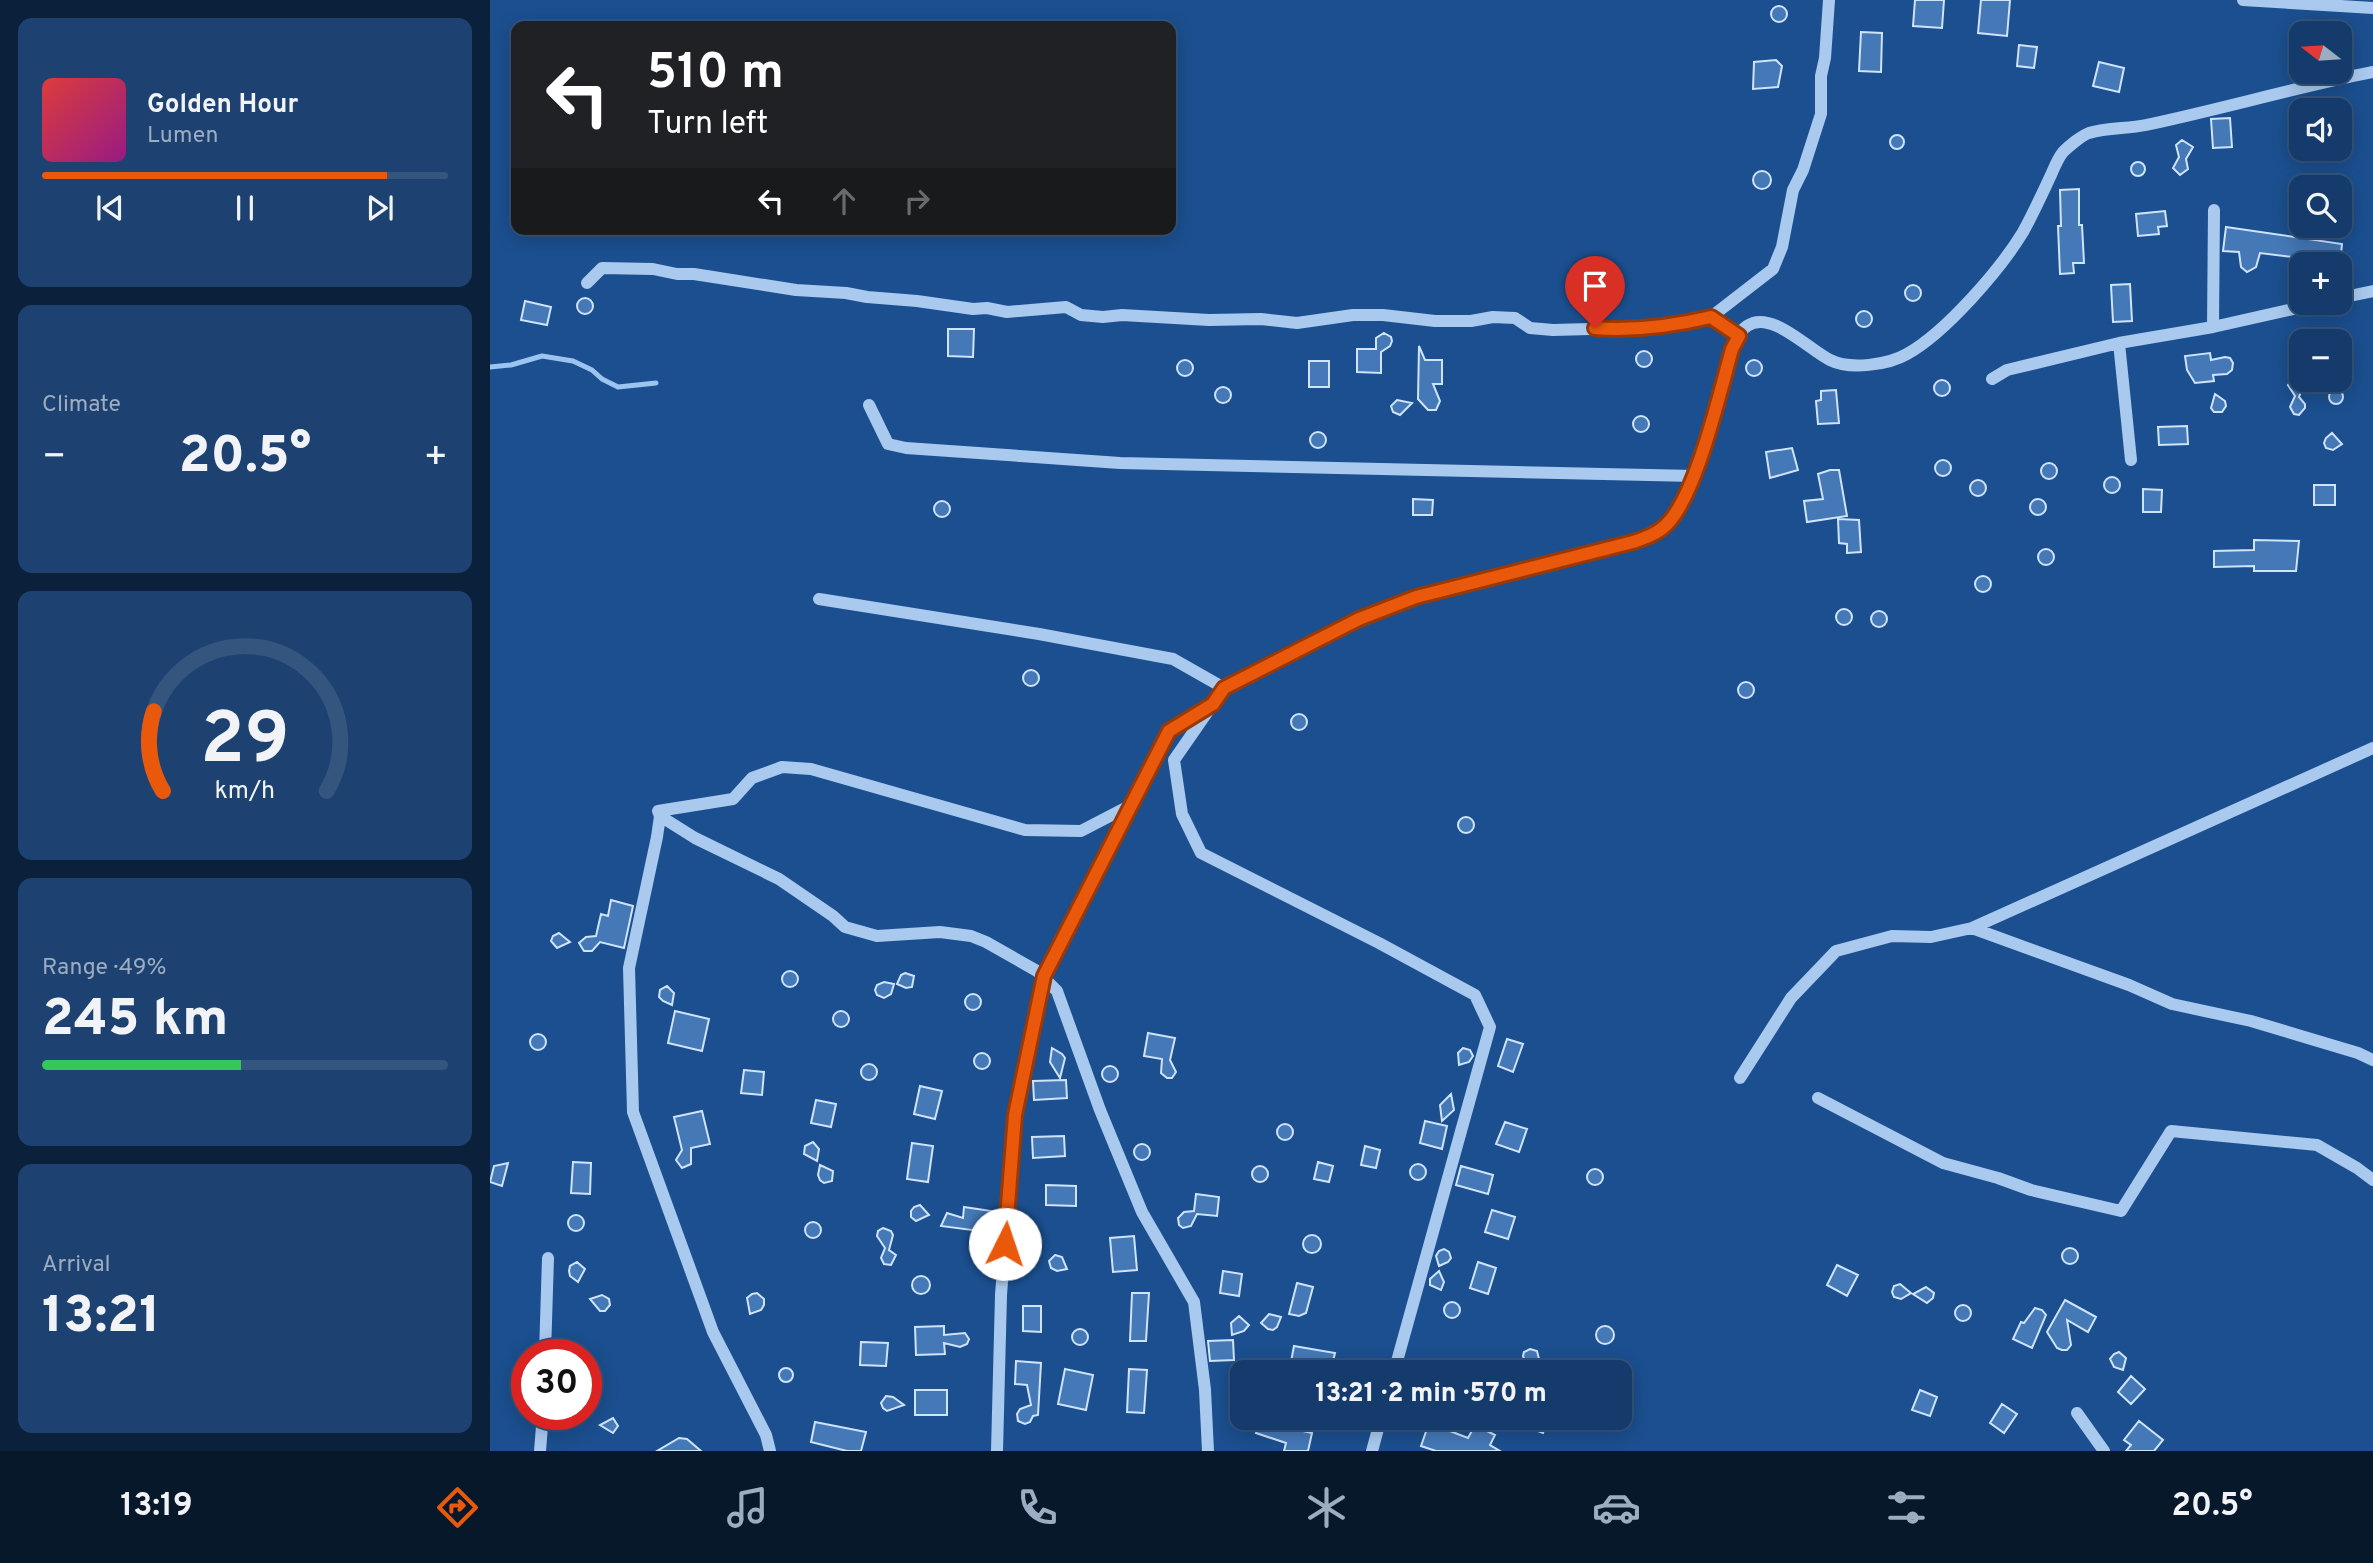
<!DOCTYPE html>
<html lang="en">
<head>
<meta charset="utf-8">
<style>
	body { margin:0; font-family:Overpass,sans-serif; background:#1d4271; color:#f1f3f6; height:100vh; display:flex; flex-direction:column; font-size:26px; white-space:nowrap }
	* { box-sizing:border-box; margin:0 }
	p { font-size:23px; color:#9dadc1 }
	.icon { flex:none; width:38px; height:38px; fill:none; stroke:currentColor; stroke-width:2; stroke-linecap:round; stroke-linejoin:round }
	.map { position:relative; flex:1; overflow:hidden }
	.sheet { display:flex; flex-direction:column; gap:18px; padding:18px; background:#0b203b; width:490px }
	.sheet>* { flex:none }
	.top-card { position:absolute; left:21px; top:21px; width:665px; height:214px; border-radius:14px; box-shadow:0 4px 18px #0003,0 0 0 2px #33557e; background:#202124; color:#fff; overflow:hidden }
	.needle { width:46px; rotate:287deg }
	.controls { position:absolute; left:1799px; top:21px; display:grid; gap:14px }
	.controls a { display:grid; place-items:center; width:63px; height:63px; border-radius:14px; background:#143b6b; box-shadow:0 4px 18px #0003,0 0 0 2px #33557e; font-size:35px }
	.speed { position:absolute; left:21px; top:1339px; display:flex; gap:14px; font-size:35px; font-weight:700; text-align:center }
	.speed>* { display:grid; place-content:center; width:91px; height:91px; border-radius:50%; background:#143b6b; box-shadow:0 4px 18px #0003,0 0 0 2px #33557e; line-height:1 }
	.speed .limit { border:10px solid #d22; background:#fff; color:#111 }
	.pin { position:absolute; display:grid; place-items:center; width:60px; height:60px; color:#fff; margin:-72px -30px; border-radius:50% 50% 50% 0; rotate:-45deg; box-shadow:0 0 7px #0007 }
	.pin .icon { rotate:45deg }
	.me { position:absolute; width:77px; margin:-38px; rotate:4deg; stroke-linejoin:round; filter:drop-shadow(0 0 5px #0008) }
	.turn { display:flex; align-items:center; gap:24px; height:147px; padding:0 21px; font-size:32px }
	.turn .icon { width:91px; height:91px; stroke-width:2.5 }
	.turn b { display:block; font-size:49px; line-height:60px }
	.lanes { display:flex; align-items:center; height:66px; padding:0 21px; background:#0003; justify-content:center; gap:35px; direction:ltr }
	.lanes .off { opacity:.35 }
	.big { font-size:52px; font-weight:800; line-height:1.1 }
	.sheet .widget { flex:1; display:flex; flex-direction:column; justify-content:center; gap:10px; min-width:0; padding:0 24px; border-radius:14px; background:#1d4271 }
	.sheet .dial { align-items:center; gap:0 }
	.dial svg { height:182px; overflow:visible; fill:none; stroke:#33557e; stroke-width:7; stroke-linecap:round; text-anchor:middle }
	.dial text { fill:#f1f3f6; stroke:none }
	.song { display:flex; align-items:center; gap:21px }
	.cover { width:84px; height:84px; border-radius:10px; background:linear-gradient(135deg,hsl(0 70% 55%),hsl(310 70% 35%)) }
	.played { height:7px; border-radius:4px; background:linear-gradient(90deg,#ea580c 85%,#33557e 85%) }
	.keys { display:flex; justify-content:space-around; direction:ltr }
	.heat { display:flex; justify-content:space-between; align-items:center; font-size:38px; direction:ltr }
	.charge { height:10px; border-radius:5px; background:linear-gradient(90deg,#34c759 49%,#33557e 0) }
	.trip { position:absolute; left:740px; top:1360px; width:402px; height:70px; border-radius:14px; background:#143b6b; box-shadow:0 4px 18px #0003,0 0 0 2px #33557e; font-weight:800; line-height:70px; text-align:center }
	.tabs { display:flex; height:112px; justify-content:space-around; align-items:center; background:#08182b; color:#9dadc1 }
	.tabs .icon { width:49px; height:49px }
	.tabs .active { color:#ea580c }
	.tabs b { font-size:32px; color:#f1f3f6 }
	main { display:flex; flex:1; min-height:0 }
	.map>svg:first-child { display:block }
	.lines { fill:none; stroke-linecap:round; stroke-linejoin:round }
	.stream { stroke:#9cc4f0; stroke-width:5 }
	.building { fill:#4478b7; stroke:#cfe3fa; stroke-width:2 }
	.minor { stroke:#a9c9ee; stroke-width:12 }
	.route-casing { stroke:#983908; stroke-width:18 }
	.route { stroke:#ea580c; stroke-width:12 }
</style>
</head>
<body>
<main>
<section class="sheet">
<div class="widget">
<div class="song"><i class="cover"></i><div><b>Golden Hour</b><p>Lumen</p></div></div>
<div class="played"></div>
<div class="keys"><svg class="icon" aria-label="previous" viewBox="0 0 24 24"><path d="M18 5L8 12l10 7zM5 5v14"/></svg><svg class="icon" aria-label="pause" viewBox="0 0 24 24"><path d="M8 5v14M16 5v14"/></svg><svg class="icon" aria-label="next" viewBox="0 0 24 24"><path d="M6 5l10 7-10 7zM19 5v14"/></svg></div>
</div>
<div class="widget"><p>Climate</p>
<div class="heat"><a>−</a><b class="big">20.5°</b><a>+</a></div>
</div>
<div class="widget dial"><svg viewBox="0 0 100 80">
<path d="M14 69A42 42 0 1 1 86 69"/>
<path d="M14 69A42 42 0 0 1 10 34" stroke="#ea580c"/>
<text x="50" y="56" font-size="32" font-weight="700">29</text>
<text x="50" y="72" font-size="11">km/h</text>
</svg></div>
<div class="widget"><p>Range · 49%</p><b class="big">245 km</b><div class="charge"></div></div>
<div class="widget"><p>Arrival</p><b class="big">13:21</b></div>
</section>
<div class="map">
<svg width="1883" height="1451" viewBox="0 0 1883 1451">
	<rect width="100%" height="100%" fill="#1b4f8f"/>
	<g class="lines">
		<path class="stream" d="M0 367 21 365 52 356 83 361 102 370 112 379 128 387 166 383"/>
	</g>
	<path class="building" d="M1425 0H1454L1452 28 1423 26Z
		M1491 0H1520L1517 36 1488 33Z
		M1281 14a8 8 0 1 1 16 0a8 8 0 1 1-16 0Z
		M1371 32 1392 33 1391 72 1369 71Z
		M1529 45 1547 47 1544 68 1527 66Z
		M1286 60 1292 66 1288 87 1263 89 1264 62Z
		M1609 62 1634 68 1629 92 1603 86Z
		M1740 118 1742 147 1723 148 1721 119Z
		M1400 142a7 7 0 1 1 14 0a7 7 0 1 1-14 0Z
		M1692 140 1703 147 1696 159 1698 169 1690 175 1683 168 1689 157 1686 145Z
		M1641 169a7 7 0 1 1 14 0a7 7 0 1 1-14 0Z
		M1263 180a9 9 0 1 1 18 0a9 9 0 1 1-18 0Z
		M1589 189V225H1592L1594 263H1583L1584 273 1570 274 1568 226H1571L1570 190Z
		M1675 211 1677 226 1668 227 1669 234 1648 236 1646 214Z
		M1736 227 1852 244 1850 264H1818L1819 259 1770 253 1766 267 1757 272 1751 267 1749 252 1733 251Z
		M1640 284 1642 321 1623 322 1621 285Z
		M1415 293a8 8 0 1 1 16 0a8 8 0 1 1-16 0Z
		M87 306a8 8 0 1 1 16 0a8 8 0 1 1-16 0Z
		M35 301 61 307 57 325 31 320Z
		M1366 319a8 8 0 1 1 16 0a8 8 0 1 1-16 0Z
		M458 329H484L483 357 458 356Z
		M894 333 901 337 902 341 900 346 891 352V373L867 372V349H886V338Z
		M929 346 935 360H952V384H943L950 401 946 410H938L928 399Z
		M1146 359a8 8 0 1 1 16 0a8 8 0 1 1-16 0Z
		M1720 353 1721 360 1735 357 1740 358 1743 363 1742 370 1737 374 1723 375 1724 381 1705 383 1697 370 1695 356Z
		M687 368a8 8 0 1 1 16 0a8 8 0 1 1-16 0Z
		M1256 368a8 8 0 1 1 16 0a8 8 0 1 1-16 0Z
		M819 361H839V387H819Z
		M1804 377 1811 379 1814 384 1809 397 1815 404V408L1809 415 1804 414 1800 407 1805 396 1798 385Z
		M1444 388a8 8 0 1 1 16 0a8 8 0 1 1-16 0Z
		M725 395a8 8 0 1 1 16 0a8 8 0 1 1-16 0Z
		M1839 397a7 7 0 1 1 14 0a7 7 0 1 1-14 0Z
		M1346 390 1349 423 1328 424 1326 401 1331 400V391Z
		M1725 394 1735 401 1736 406 1732 412H1724L1721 408Z
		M907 400 922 403 910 415 903 412 901 406Z
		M1143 424a8 8 0 1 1 16 0a8 8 0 1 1-16 0Z
		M1697 426 1698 444 1669 445 1668 427Z
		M820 440a8 8 0 1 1 16 0a8 8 0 1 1-16 0Z
		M1842 433 1852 444 1843 450 1836 448 1834 443 1836 438Z
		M1302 448 1308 470 1280 478 1276 452Z
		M1445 468a8 8 0 1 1 16 0a8 8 0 1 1-16 0Z
		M1551 471a8 8 0 1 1 16 0a8 8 0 1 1-16 0Z
		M1340 470H1349L1357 516 1317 522 1314 501 1333 499 1328 474Z
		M1614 485a8 8 0 1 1 16 0a8 8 0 1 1-16 0Z
		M1480 488a8 8 0 1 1 16 0a8 8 0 1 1-16 0Z
		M1824 485H1845V505H1824Z
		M1653 489 1672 490 1671 512H1653Z
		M923 499 943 500 942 515H923Z
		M1540 507a8 8 0 1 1 16 0a8 8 0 1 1-16 0Z
		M444 509a8 8 0 1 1 16 0a8 8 0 1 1-16 0Z
		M1348 519 1369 520 1371 552 1357 553V544L1349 543Z
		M1764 540 1809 541 1806 571H1764V566L1724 567V551L1764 550Z
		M1548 557a8 8 0 1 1 16 0a8 8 0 1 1-16 0Z
		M1485 584a8 8 0 1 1 16 0a8 8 0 1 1-16 0Z
		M1346 617a8 8 0 1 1 16 0a8 8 0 1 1-16 0Z
		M1381 619a8 8 0 1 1 16 0a8 8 0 1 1-16 0Z
		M533 678a8 8 0 1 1 16 0a8 8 0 1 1-16 0Z
		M1248 690a8 8 0 1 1 16 0a8 8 0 1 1-16 0Z
		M801 722a8 8 0 1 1 16 0a8 8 0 1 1-16 0Z
		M968 825a8 8 0 1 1 16 0a8 8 0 1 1-16 0Z
		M121 900 143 906 134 948 110 942 102 951H94L89 943 96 937 106 936 111 914 118 916Z
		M69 933 80 942 67 948 61 941 63 936Z
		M292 979a8 8 0 1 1 16 0a8 8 0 1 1-16 0Z
		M415 973 424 976 422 987 416 988 407 984 411 975Z
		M394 982 404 984 401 994 394 998 387 995 385 990 387 985Z
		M177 986 184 993 182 1005 173 1001 169 997 170 990Z
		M475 1002a8 8 0 1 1 16 0a8 8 0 1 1-16 0Z
		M185 1011 219 1019 212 1051 178 1043Z
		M343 1019a8 8 0 1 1 16 0a8 8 0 1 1-16 0Z
		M658 1033 685 1038 680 1060 686 1072 682 1078H677L671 1073 672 1059 654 1056Z
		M40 1042a8 8 0 1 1 16 0a8 8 0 1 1-16 0Z
		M1017 1039 1033 1044 1023 1072 1008 1066Z
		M562 1048 572 1054 575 1058 570 1078 560 1062Z
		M973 1048 980 1050 983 1056 979 1062 969 1065 968 1053Z
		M484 1061a8 8 0 1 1 16 0a8 8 0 1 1-16 0Z
		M371 1072a8 8 0 1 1 16 0a8 8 0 1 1-16 0Z
		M612 1074a8 8 0 1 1 16 0a8 8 0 1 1-16 0Z
		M254 1070 274 1072 272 1095 251 1093Z
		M576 1080 577 1098 544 1100 543 1081Z
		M430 1086 452 1091 445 1119 424 1114Z
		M961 1094 964 1110 952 1121 950 1105Z
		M326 1100 346 1104 341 1127 321 1123Z
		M212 1111 220 1144 201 1148V1164L192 1168 186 1160 192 1150 184 1117Z
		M935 1121 957 1126 952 1149 930 1143Z
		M1015 1122 1037 1129 1029 1152 1006 1144Z
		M787 1132a8 8 0 1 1 16 0a8 8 0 1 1-16 0Z
		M574 1136 575 1156 543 1158 542 1137Z
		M323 1142 329 1149 327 1161 314 1154 315 1146Z
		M422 1143 443 1146 438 1182 417 1179Z
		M644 1152a8 8 0 1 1 16 0a8 8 0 1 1-16 0Z
		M875 1146 890 1150 886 1168 871 1165Z
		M83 1162 101 1163 100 1194 81 1193Z
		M828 1162 843 1166 839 1182 824 1179Z
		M18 1163 12 1186 0 1182 4 1166Z
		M920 1172a8 8 0 1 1 16 0a8 8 0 1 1-16 0Z
		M330 1165 343 1171 342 1181 334 1183 330 1180 328 1175Z
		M971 1166 1003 1175 998 1194 966 1185Z
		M762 1174a8 8 0 1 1 16 0a8 8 0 1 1-16 0Z
		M1097 1177a8 8 0 1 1 16 0a8 8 0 1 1-16 0Z
		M556 1185 586 1186V1206L556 1205Z
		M706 1194 729 1197 727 1216 707 1214 701 1226 693 1228 689 1225 688 1218 694 1212 704 1211Z
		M430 1205 439 1215 426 1221 421 1217V1211L424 1207Z
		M474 1207 508 1212 505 1233 451 1226 457 1213 473 1218Z
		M1002 1210 1025 1217 1018 1239 995 1232Z
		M78 1223a8 8 0 1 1 16 0a8 8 0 1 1-16 0Z
		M315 1230a8 8 0 1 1 16 0a8 8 0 1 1-16 0Z
		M393 1228 401 1231 403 1235 399 1250 406 1255 401 1265 394 1264 391 1258 395 1248 387 1236 388 1231Z
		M813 1244a9 9 0 1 1 18 0a9 9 0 1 1-18 0Z
		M644 1236 647 1270 623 1272 620 1238Z
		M1572 1256a8 8 0 1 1 16 0a8 8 0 1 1-16 0Z
		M954 1249 959 1252 961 1258 958 1262 949 1266 946 1256 949 1251Z
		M565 1255 572 1257 577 1269 567 1271 561 1268 559 1261Z
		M87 1262 95 1269 88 1282 80 1276 79 1271 80 1266Z
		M988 1262 1006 1268 998 1294 980 1288Z
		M1347 1265 1368 1275 1357 1296 1337 1285Z
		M733 1271 752 1274 749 1296 730 1293Z
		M949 1271 954 1282 951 1290 940 1285V1279Z
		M422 1285a9 9 0 1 1 18 0a9 9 0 1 1-18 0Z
		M807 1283 823 1287 816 1313 809 1316 799 1314Z
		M1410 1284 1421 1293 1411 1299 1404 1297 1402 1292 1404 1286Z
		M1436 1287 1444 1293 1443 1298 1437 1303 1423 1294Z
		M267 1293 274 1299V1305L271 1310 260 1314 257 1298 262 1294Z
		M642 1293H659L656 1341H640Z
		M112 1295 119 1299 120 1305 115 1311H110L100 1299Z
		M1575 1300 1606 1317 1598 1332 1577 1320 1581 1345 1577 1350H1572L1567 1348 1557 1332Z
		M954 1310a8 8 0 1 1 16 0a8 8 0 1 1-16 0Z
		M1465 1313a8 8 0 1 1 16 0a8 8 0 1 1-16 0Z
		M533 1306H551V1332L533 1331Z
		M1545 1308 1552 1310 1556 1315 1542 1348 1523 1339 1531 1322 1534 1323Z
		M779 1314 791 1317 787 1327 783 1330 778 1329 771 1323Z
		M749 1316 759 1325 754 1331 742 1335 741 1323Z
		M1106 1335a9 9 0 1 1 18 0a9 9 0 1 1-18 0Z
		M454 1326V1335L475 1333 479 1339 477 1344 470 1347 454 1343 455 1354 426 1355 425 1327Z
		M582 1337a8 8 0 1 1 16 0a8 8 0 1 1-16 0Z
		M743 1340 744 1360 720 1361 718 1341Z
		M371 1342 398 1343 396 1366 370 1365Z
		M804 1346 845 1353 842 1365 832 1363 831 1372H799Z
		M1040 1349 1047 1351 1049 1359 1046 1363 1037 1367 1033 1356 1034 1352Z
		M1629 1352 1636 1358 1633 1370 1624 1367 1620 1359 1624 1354Z
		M526 1361 551 1363 548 1415 543 1416 540 1422 535 1424 528 1421 527 1414 530 1409 541 1405 537 1385 525 1384Z
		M289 1375a7 7 0 1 1 14 0a7 7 0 1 1-14 0Z
		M575 1369 603 1375 596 1410 568 1404Z
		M639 1369 657 1370 654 1413 637 1412Z
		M1641 1376 1655 1389 1641 1404 1628 1392Z
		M425 1390H457V1415H425Z
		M1430 1390 1447 1397 1440 1416 1422 1410Z
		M396 1396 403 1397 414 1405 397 1411 393 1408 391 1403Z
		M1512 1404 1527 1414 1514 1433 1500 1423Z
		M123 1418 128 1426 123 1433 110 1425Z
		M763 1418H793L790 1426 822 1433 818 1451H794L796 1443 766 1433 768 1426Z
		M1016 1418H1058L1053 1433 1016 1419Z
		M1649 1421 1673 1440 1664 1451H1636L1641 1445 1634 1440Z
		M325 1422 376 1432 371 1451H357L321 1442Z
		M939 1423 978 1438 985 1425 1005 1435 1000 1445 1010 1451H946L931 1446Z
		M189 1438 197 1439 211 1451H167Z"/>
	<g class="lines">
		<path class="minor" d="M1753 0 1883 8
			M97 283 112 268 163 269 187 274H204L306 290 356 293 377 297 427 301 483 309 497 308 517 312 576 307 591 315 613 317 632 315 719 320 771 319 807 323 863 315H893L945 321H981L1003 317 1025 318 1040 328 1063 330 1173 327 1221 317 1249 336
			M1850 298 1883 291
			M1221 317 1283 269 1292 247 1303 190 1313 170 1331 114V76L1335 58 1339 0
			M1723 327 1724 210
			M1629 343 1641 460
			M1502 379 1517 370 1629 343 1723 327 1830 303
			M379 405 398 444 416 448 630 463 1204 476
			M329 599 549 634 683 659 734 688
			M168 811 170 816 167 837 139 968 143 1112 223 1332 276 1435 280 1451
			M168 811 243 799 262 778 292 767 321 769 535 830 591 831 643 804
			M170 816 205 838 289 879 343 916 355 927 387 936 450 932 481 936 496 942 547 971 567 991 610 1110 652 1212 704 1302 715 1390 718 1451
			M1482 928 1883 748
			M1250 1078 1301 998 1346 951 1402 936 1441 937 1482 928 1639 985 1682 1004 1761 1021 1868 1053 1883 1060
			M1328 1098 1453 1163 1508 1178 1541 1190 1631 1211 1681 1131 1827 1145 1867 1168 1883 1180
			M55 1354 58 1258
			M904 1372 1000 1027 985 995 889 943 711 853 692 814 684 760 734 688 806 649 869 619 926 597 1143 542C1155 538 1166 534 1176 525 1205 500 1224 408 1236 369 1241 355 1244 335 1257 326 1281 309 1319 350 1340 360 1360 370 1398 365 1417 354 1455 333 1510 270 1533 232 1543 214 1552 194 1561 175 1564 168 1568 158 1573 152 1579 146 1591 136 1599 133 1617 127 1637 129 1656 125 1732 109 1807 87 1883 72
			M1587 1413 1614 1451
			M50 1451 53 1414
			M507 1451 511 1295 525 1115 554 976 679 731 719 706
			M882 1451 891 1418"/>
	</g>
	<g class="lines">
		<g class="route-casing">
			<path id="route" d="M515 1244 525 1115 554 976 679 731 723 704 734 688 869 619 926 597 1143 542C1155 538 1167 534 1176 525 1206 497 1230 392 1242 349L1249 336 1221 317C1183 326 1143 331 1105 328"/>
		</g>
		<use href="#route" class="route"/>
	</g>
</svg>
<div class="controls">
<a><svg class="needle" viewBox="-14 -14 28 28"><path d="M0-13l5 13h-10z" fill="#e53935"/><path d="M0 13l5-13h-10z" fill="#9dadc1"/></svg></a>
<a><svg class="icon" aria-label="sound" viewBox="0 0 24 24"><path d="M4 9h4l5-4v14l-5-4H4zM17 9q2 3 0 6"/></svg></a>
<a><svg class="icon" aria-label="search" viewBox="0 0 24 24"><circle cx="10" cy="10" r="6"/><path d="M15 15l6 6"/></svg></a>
<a>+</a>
<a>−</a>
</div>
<div class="speed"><div class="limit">30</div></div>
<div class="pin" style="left:1105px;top:328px;background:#d93025"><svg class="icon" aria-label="arrive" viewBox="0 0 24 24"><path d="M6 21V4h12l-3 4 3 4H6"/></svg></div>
<svg class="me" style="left:515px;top:1244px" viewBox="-20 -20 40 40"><circle r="19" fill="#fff"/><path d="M0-13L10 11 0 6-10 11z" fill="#ea580c"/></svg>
<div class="trip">13:21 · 2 min · 570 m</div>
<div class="top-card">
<div class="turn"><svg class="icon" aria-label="left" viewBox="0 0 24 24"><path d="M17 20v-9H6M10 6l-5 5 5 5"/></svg><div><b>510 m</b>Turn left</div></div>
<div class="lanes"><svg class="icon" aria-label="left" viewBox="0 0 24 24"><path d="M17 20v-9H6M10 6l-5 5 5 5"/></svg><svg class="icon off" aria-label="ahead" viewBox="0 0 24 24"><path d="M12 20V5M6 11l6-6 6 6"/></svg><svg class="icon off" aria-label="right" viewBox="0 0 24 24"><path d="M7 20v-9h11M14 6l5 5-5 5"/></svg></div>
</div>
</div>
</main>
<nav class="tabs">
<b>13:19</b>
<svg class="icon active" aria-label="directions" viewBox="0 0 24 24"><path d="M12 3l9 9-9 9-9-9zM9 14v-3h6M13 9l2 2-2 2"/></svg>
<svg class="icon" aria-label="music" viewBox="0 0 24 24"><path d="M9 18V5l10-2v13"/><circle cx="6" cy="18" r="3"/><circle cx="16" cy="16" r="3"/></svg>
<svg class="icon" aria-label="phone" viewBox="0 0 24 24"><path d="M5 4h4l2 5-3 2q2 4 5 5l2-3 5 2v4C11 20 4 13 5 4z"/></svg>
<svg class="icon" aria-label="climate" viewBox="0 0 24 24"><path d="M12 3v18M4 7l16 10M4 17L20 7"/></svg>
<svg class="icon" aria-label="car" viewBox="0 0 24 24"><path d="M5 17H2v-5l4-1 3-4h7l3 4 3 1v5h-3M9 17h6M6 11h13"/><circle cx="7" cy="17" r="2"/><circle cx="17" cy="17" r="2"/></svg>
<svg class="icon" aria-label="filters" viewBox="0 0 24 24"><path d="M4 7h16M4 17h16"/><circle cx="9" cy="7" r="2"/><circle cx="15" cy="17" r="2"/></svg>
<b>20.5°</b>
</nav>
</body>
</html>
